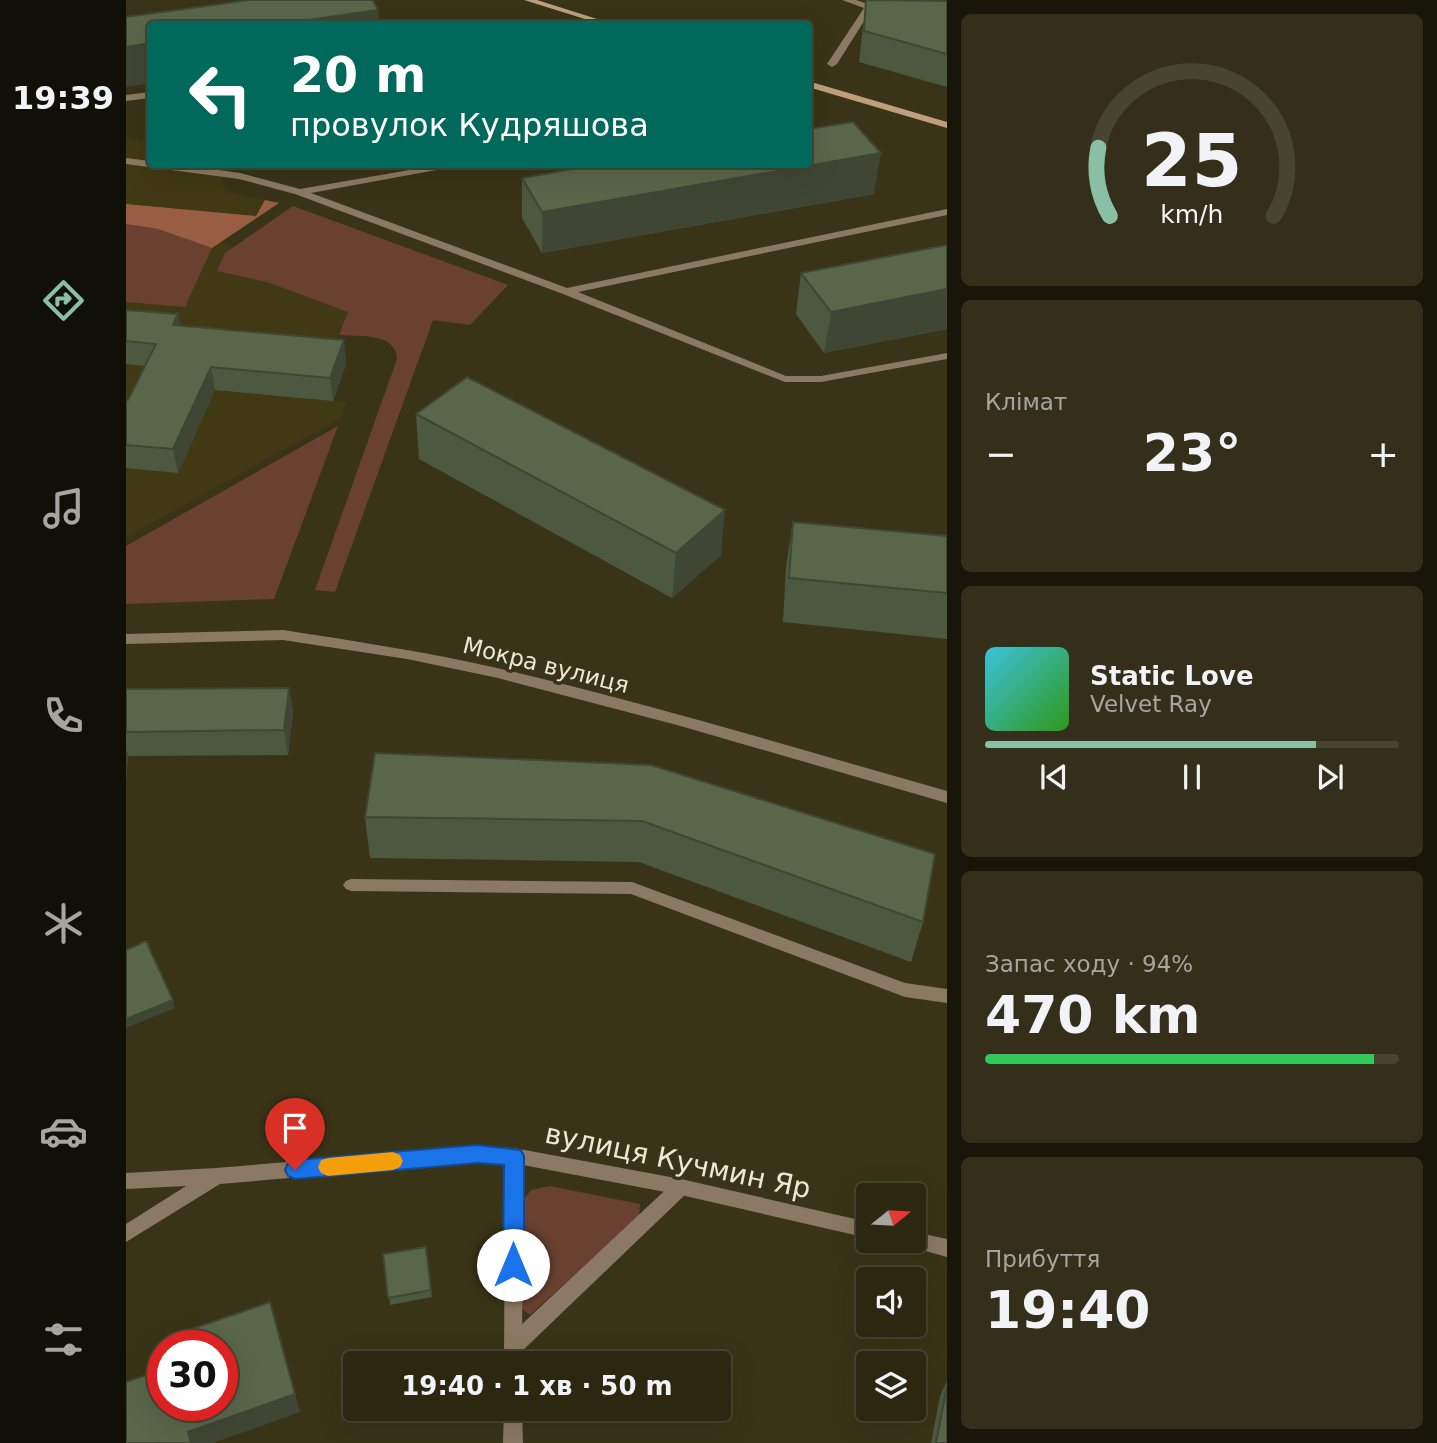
<!DOCTYPE html>
<html lang="uk">
<head>
<meta charset="utf-8">
<style>
	body { margin:0; font-family:"DejaVu Sans",sans-serif; background:#332f1a; color:#f1f3f6; height:100vh; display:flex; flex-direction:column; font-size:26px; white-space:nowrap }
	* { box-sizing:border-box; margin:0 }
	p { font-size:23px; color:#a6a59f }
	.icon { flex:none; width:38px; height:38px; fill:none; stroke:currentColor; stroke-width:2; stroke-linecap:round; stroke-linejoin:round }
	.map { position:relative; flex:1; overflow:hidden }
	.drawer { display:flex; flex-direction:column; gap:14px; padding:14px; background:#181509; width:490px }
	.drawer>* { flex:none }
	.top-card { position:absolute; left:21px; top:21px; width:665px; height:147px; border-radius:7px; box-shadow:0 7px 28px #0002,0 0 0 2px #474431; background:#00695c; color:#fff; overflow:hidden }
	.needle { width:46px; rotate:72deg }
	.fabs { position:absolute; left:730px; top:1183px; display:grid; gap:14px }
	.fabs a { display:grid; place-items:center; width:70px; height:70px; border-radius:7px; background:#2b2711; box-shadow:0 7px 28px #0002,0 0 0 2px #474431; font-size:35px }
	.speed { position:absolute; left:21px; top:1330px; display:flex; gap:14px; font-size:35px; font-weight:700; text-align:center }
	.speed>* { display:grid; place-content:center; width:91px; height:91px; border-radius:50%; background:#2b2711; box-shadow:0 7px 28px #0002,0 0 0 2px #474431; line-height:1 }
	.speed .limit { border:10px solid #d22; background:#fff; color:#111 }
	.pin { position:absolute; display:grid; place-items:center; width:60px; height:60px; color:#fff; margin:-72px -30px; border-radius:50% 50% 50% 0; rotate:-45deg; box-shadow:0 0 7px #0007 }
	.pin .icon { rotate:45deg }
	.me { position:absolute; width:77px; margin:-38px; rotate:0deg; stroke-linejoin:round; filter:drop-shadow(0 0 5px #0008) }
	.turn { display:flex; align-items:center; gap:24px; height:147px; padding:0 28px; font-size:32px }
	.turn .icon { width:91px; height:91px; stroke-width:2.5 }
	.turn b { display:block; font-size:49px; line-height:60px }
	.big { font-size:52px; font-weight:700; line-height:1.1 }
	.drawer .tile { flex:1; display:flex; flex-direction:column; justify-content:center; gap:10px; min-width:0; padding:0 24px; border-radius:10px; background:#332f1a }
	.drawer .dial { align-items:center; gap:0 }
	.dial svg { height:182px; overflow:visible; fill:none; stroke:#474431; stroke-width:7; stroke-linecap:round; text-anchor:middle }
	.dial text { fill:#f1f3f6; stroke:none }
	.song { display:flex; align-items:center; gap:21px }
	.cover { width:84px; height:84px; border-radius:10px; background:linear-gradient(135deg,hsl(190 70% 55%),hsl(110 70% 35%)) }
	.played { height:7px; border-radius:4px; background:linear-gradient(90deg,#8abfa5 80%,#474431 80%) }
	.keys { display:flex; justify-content:space-around; direction:ltr }
	.heat { display:flex; justify-content:space-between; align-items:center; font-size:38px; direction:ltr }
	.charge { height:10px; border-radius:5px; background:linear-gradient(90deg,#34c759 94%,#474431 0) }
	.trip { position:absolute; left:217px; top:1351px; width:388px; height:70px; border-radius:7px; background:#2b2711; box-shadow:0 7px 28px #0002,0 0 0 2px #474431; font-weight:700; line-height:70px; text-align:center }
	main { display:flex; flex:1; min-height:0 }
	.dock { display:flex; flex-direction:column; width:126px; justify-content:space-around; align-items:center; background:#111007; color:#a6a59f }
	.dock .icon { width:49px; height:49px }
	.dock .active { color:#8abfa5 }
	.dock b { font-size:32px; color:#f1f3f6 }
	.map>svg:first-child { display:block }
	.built { fill:#403913 }
	.green { fill:#6a4130 }
	.forest { fill:#995d44 }
	.lines { fill:none; stroke-linecap:round; stroke-linejoin:round }
	.service { fill:#8c7963; fill-rule:evenodd }
	.minor { fill:#8c7963; fill-rule:evenodd }
	.tertiary { fill:#8c7963; fill-rule:evenodd }
	.secondary { fill:#bd9f7c; fill-rule:evenodd }
	.wall { fill:#4d5840 }
	.shaded-wall { fill:#3f4734 }
	.building { fill:#5a664a; stroke:#3f4734; stroke-width:2 }
	.route { fill:#1a73e8; stroke:#114b97; stroke-width:2 }
	.slow { fill:#f59e0b }
	.labels { text-anchor:middle; dominant-baseline:central; stroke-width:7; stroke-linejoin:round; paint-order:stroke }
	.street-label { font-size:23px; fill:#ebe8d7; stroke:#393417 }
	.near-street-label { font-size:28px; fill:#ebe8d7; stroke:#393417 }
</style>
</head>
<body>
<main>
<nav class="dock">
<b>19:39</b>
<svg class="icon active" aria-label="directions" viewBox="0 0 24 24"><path d="M12 3l9 9-9 9-9-9zM9 14v-3h6M13 9l2 2-2 2"/></svg>
<svg class="icon" aria-label="music" viewBox="0 0 24 24"><path d="M9 18V5l10-2v13"/><circle cx="6" cy="18" r="3"/><circle cx="16" cy="16" r="3"/></svg>
<svg class="icon" aria-label="phone" viewBox="0 0 24 24"><path d="M5 4h4l2 5-3 2q2 4 5 5l2-3 5 2v4C11 20 4 13 5 4z"/></svg>
<svg class="icon" aria-label="climate" viewBox="0 0 24 24"><path d="M12 3v18M4 7l16 10M4 17L20 7"/></svg>
<svg class="icon" aria-label="car" viewBox="0 0 24 24"><path d="M5 17H2v-5l4-1 3-4h7l3 4 3 1v5h-3M9 17h6M6 11h13"/><circle cx="7" cy="17" r="2"/><circle cx="17" cy="17" r="2"/></svg>
<svg class="icon" aria-label="filters" viewBox="0 0 24 24"><path d="M4 7h16M4 17h16"/><circle cx="9" cy="7" r="2"/><circle cx="15" cy="17" r="2"/></svg>
</nav>
<div class="map">
<svg width="821" height="1443" viewBox="0 0 821 1443">
	<rect width="100%" height="100%" fill="#393417"/>
	<path class="built" d="M0 139 24 142V164L91 165 100 192 139 200 131 216 0 204Z
		M0 215 32 222 162 264 222 312 202 362 220 364 207 401 221 402 215 418 0 537Z"/>
	<path class="green" d="M167 206 382 285 344 325 307 320 209 592 189 590 271 359C270 332 234 337 213 335L222 312 141 282 91 271 99 253Z
		M0 224 32 229 86 248 59 307 0 302Z
		M212 426 148 599 0 604V546Z
		M424 1186 514 1204 513 1216 404 1315 396 1309 395 1203 405 1190Z"/>
	<path class="forest" d="M139 200 153 203 86 248 32 229 0 224V204L130 216Z"/>
	<g class="lines">
		<path class="service" d="M716 0H730L760 10 756 13 745 10 711 64 706 67 701 64 738 8Z
			M24 92V98L0 101V95Z
			M0 158 24 161V164H49L114 173 174 189 318 164H343L185 193 441 288 821 209V215L452 292 660 376H695L821 353V359L695 382H659L437 294 169 194 113 179 0 164Z
			M225 879 506 882 779 983 821 989V1003L779 997 505 894 225 891 220 889 217 885 220 881Z
			M555 1179 561 1181 564 1187 561 1193 394 1353 387 1355 380 1353 378 1346 380 1339 549 1181Z"/>
		<path class="minor" d="M351 1146 388 1148 555 1179 742 1222V1238L555 1195 397 1165 396 1363H378L379 1163 351 1162 94 1184 0 1242V1224L60 1186 0 1189V1173L90 1168Z
			M788 1232 821 1239V1257L782 1246 779 1241H788Z
			M378 1409H396L397 1443H377Z"/>
		<path class="tertiary" d="M157 630C229 641 300 652 371 668 522 703 672 749 821 791V803L551 725 372 678 281 659 157 640 0 644V634Z"/>
		<path class="secondary" d="M398 0H411L487 24H475Z
			M682 81 821 122V128L682 87Z"/>
	</g>
	<path class="wall" d="M740 0 821 1V87L733 62Z
		M396 178 748 194 416 253 396 218Z
		M821 245V329L698 353 670 314 675 273Z
		M0 310 52 314 54 326 220 364 207 401 89 390 52 473 0 468V400H2L19 366 0 364Z
		M290 414 595 555 546 598 293 459Z
		M667 522 821 536V639L657 622 660 567Z
		M163 688 167 712 162 755 2 756 0 781V689Z
		M525 765 797 922 785 962 513 862 244 858 239 817Z
		M300 1247 306 1297 264 1305 257 1254Z
		M821 1381V1443H805L814 1396Z"/>
	<path class="shaded-wall" d="M252 10 253 24H155Z
		M24 43V83L0 87V47Z
		M755 153 748 194 416 253V212Z
		M163 164H190L164 169Z
		M821 289V329L698 353 705 312Z
		M52 314 56 338 47 325Z
		M218 340 220 364 207 401 204 378Z
		M85 367 89 390 52 473 47 449Z
		M599 510 595 555 546 598 550 553Z
		M163 688 167 712 162 755 158 730Z
		M0 748 2 756 0 781Z
		M47 1000 49 1008 0 1028V1019Z
		M149 1321 174 1412 87 1443H65L62 1432Z"/>
	<path class="building" d="M123 0H247L252 10 155 24H24V43L0 47V17Z
		M740 0 821 1V54L738 31Z
		M727 122 755 153 416 212 396 178 474 164H682V129Z
		M821 245V289L705 312 675 273Z
		M0 310 52 314 47 325 218 340 204 378 85 367 47 449 0 445V400H2L30 344 0 341Z
		M341 377 599 510 550 553 290 414Z
		M667 522 821 536V593L663 578Z
		M163 688 158 730 0 732V689Z
		M249 753 525 765 809 854 797 922 516 821 239 817Z
		M20 941 47 1000 0 1019V950Z
		M300 1247 305 1290 262 1298 257 1254Z
		M144 1302 169 1394 62 1432 65 1443H0V1382L29 1372 37 1360V1405H96V1346H46L54 1333Z
		M821 1386V1443H810Z"/>
	<path class="route" d="M351 1145 395 1150 398 1156V1265L395 1272 387 1275 380 1272 377 1265 378 1165 351 1163 169 1179 162 1176 159 1170 162 1163 169 1160Z"/>
	<path class="slow" d="M267 1152 274 1155 277 1161 274 1167 267 1170 202 1176 195 1173 192 1167 195 1160 202 1158Z"/>
	<g class="labels">
		<g class="street-label">
			<text transform="translate(420 665) rotate(14)">Мокра вулиця</text>
		</g>
		<g class="near-street-label">
			<text transform="translate(552 1161) rotate(12)">вулиця Кучмин Яр</text>
		</g>
	</g>
</svg>
<div class="fabs">
<a><svg class="needle" viewBox="-14 -14 28 28"><path d="M0-13l5 13h-10z" fill="#e53935"/><path d="M0 13l5-13h-10z" fill="#a6a59f"/></svg></a>
<a><svg class="icon" aria-label="sound" viewBox="0 0 24 24"><path d="M4 9h4l5-4v14l-5-4H4zM17 9q2 3 0 6"/></svg></a>
<a><svg class="icon" aria-label="layers" viewBox="0 0 24 24"><path d="M12 4l9 5-9 5-9-5zM3 14l9 5 9-5"/></svg></a>
</div>
<div class="speed"><div class="limit">30</div></div>
<div class="pin" style="left:169px;top:1170px;background:#d93025"><svg class="icon" aria-label="arrive" viewBox="0 0 24 24"><path d="M6 21V4h12l-3 4 3 4H6"/></svg></div>
<svg class="me" style="left:387px;top:1265px" viewBox="-20 -20 40 40"><circle r="19" fill="#fff"/><path d="M0-13L10 11 0 6-10 11z" fill="#1a73e8"/></svg>
<div class="trip">19:40 · 1 хв · 50 m</div>
<div class="top-card">
<div class="turn"><svg class="icon" aria-label="left" viewBox="0 0 24 24"><path d="M17 20v-9H6M10 6l-5 5 5 5"/></svg><div><b>20 m</b>провулок Кудряшова</div></div>
</div>
</div>
<section class="drawer">
<div class="tile dial"><svg viewBox="0 0 100 80">
<path d="M14 69A42 42 0 1 1 86 69"/>
<path d="M14 69A42 42 0 0 1 9 39" stroke="#8abfa5"/>
<text x="50" y="56" font-size="32" font-weight="700">25</text>
<text x="50" y="72" font-size="11">km/h</text>
</svg></div>
<div class="tile"><p>Клімат</p>
<div class="heat"><a>−</a><b class="big">23°</b><a>+</a></div>
</div>
<div class="tile">
<div class="song"><i class="cover"></i><div><b>Static Love</b><p>Velvet Ray</p></div></div>
<div class="played"></div>
<div class="keys"><svg class="icon" aria-label="previous" viewBox="0 0 24 24"><path d="M18 5L8 12l10 7zM5 5v14"/></svg><svg class="icon" aria-label="pause" viewBox="0 0 24 24"><path d="M8 5v14M16 5v14"/></svg><svg class="icon" aria-label="next" viewBox="0 0 24 24"><path d="M6 5l10 7-10 7zM19 5v14"/></svg></div>
</div>
<div class="tile"><p>Запас ходу · 94%</p><b class="big">470 km</b><div class="charge"></div></div>
<div class="tile"><p>Прибуття</p><b class="big">19:40</b></div>
</section>
</main>
</body>
</html>
